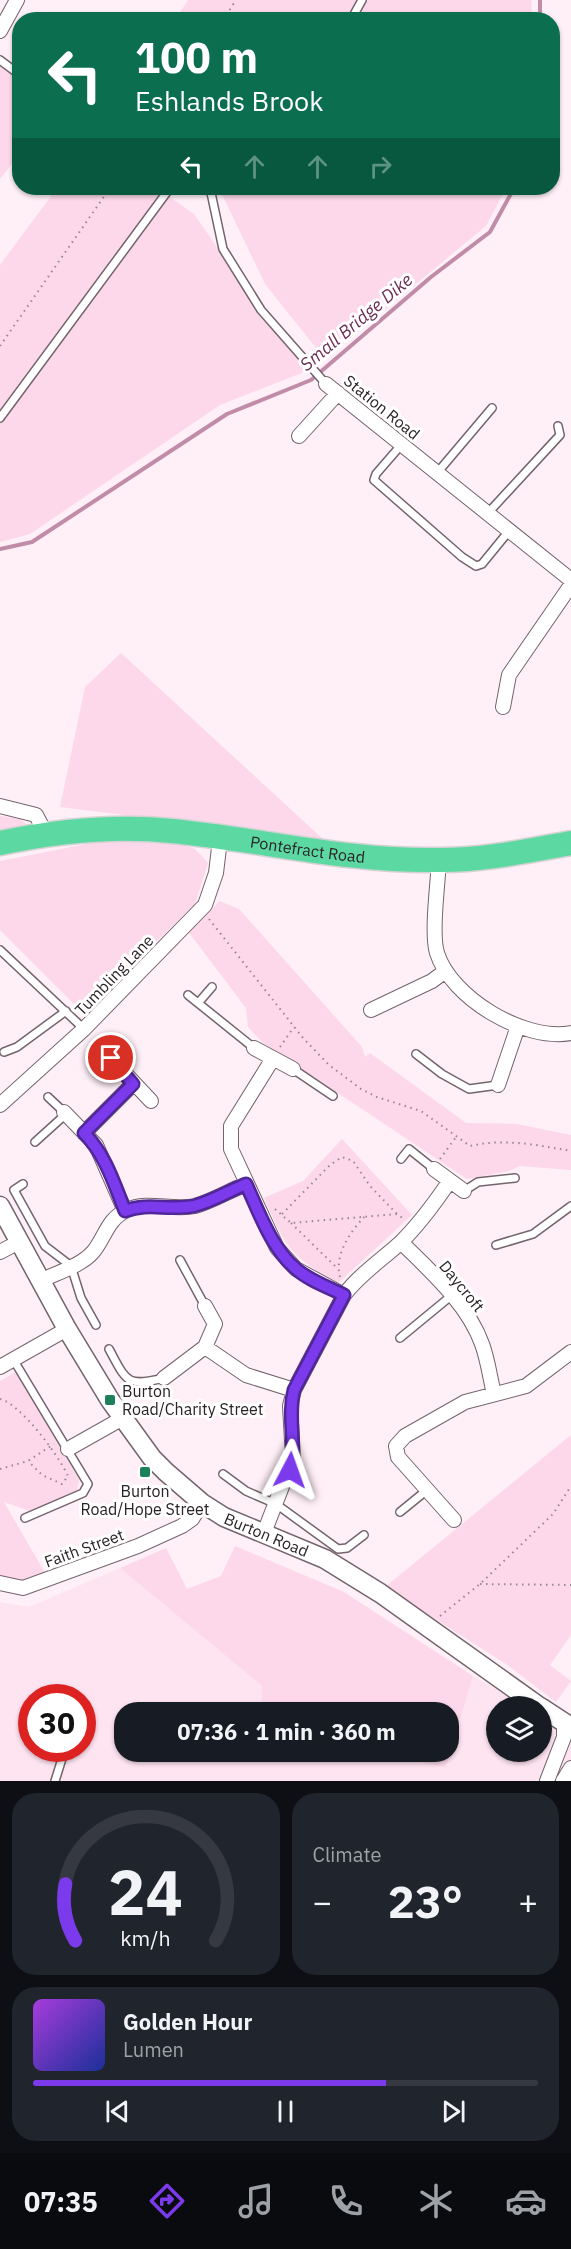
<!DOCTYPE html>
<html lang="en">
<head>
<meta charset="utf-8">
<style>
	body { margin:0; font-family:"IBM Plex Sans",sans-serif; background:#20242c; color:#f1f3f6; height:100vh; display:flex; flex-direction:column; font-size:22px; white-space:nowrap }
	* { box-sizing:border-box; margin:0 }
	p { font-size:20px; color:#9ea1a6 }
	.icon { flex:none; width:33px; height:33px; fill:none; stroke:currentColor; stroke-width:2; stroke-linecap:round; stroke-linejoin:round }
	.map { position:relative; height:1781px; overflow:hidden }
	.side { display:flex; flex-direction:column; gap:12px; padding:12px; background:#0d0f14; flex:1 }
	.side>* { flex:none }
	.hud { position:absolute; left:12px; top:12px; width:548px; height:183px; border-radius:24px; box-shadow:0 2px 4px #0004; background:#0b6e4f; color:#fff; overflow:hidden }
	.tools { position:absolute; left:486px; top:1696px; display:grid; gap:12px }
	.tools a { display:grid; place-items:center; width:66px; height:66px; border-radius:50%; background:#171b24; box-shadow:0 2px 4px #0004; font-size:30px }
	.speed { position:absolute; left:18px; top:1684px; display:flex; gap:12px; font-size:30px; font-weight:700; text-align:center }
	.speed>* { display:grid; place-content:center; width:78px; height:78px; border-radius:50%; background:#171b24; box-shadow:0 2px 4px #0004; line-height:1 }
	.speed .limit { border:9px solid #d22; background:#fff; color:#111 }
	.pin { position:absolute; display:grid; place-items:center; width:51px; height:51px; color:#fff; margin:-26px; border:3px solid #fff; border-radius:50%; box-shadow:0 2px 6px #0007 }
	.me { position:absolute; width:66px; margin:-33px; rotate:4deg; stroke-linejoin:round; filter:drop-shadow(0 0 4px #0008) }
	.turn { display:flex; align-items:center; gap:21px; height:126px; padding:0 24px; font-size:27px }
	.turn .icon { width:78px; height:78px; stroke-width:2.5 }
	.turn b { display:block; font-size:42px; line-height:51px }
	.lanes { display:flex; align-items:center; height:57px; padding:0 24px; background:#0003; justify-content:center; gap:30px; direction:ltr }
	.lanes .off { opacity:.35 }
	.big { font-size:45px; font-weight:700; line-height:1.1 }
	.side .tile { flex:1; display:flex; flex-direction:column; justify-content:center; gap:9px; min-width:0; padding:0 21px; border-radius:24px; background:#20242c }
	.side .dial { align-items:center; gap:0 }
	.dial svg { height:156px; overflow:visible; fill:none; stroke:#363941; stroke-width:7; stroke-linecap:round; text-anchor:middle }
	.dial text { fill:#f1f3f6; stroke:none }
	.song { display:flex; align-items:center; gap:18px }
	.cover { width:72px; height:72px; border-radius:9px; background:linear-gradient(135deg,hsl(280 70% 55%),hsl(230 70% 35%)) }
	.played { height:6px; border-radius:3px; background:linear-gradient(90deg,#7c3aed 70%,#363941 70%) }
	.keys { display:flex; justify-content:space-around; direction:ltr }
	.heat { display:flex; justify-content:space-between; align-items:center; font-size:33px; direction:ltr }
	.side .tiles { flex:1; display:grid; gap:12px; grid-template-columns:1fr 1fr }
	.tile:last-child { grid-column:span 2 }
	.trip { position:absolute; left:114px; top:1702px; width:345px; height:60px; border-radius:24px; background:#171b24; box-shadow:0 2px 4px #0004; font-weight:700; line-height:60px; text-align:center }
	.tabs { display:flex; height:96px; justify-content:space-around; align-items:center; background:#090b0e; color:#9ea1a6 }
	.tabs .icon { width:42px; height:42px }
	.tabs .active { color:#7c3aed }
	.tabs b { font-size:27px; color:#f1f3f6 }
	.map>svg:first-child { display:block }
	.built { fill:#fee4f1; fill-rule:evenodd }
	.green { fill:#fcd8ea }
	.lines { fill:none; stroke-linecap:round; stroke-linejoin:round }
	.stream { stroke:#c18ca8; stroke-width:4 }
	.lane-casing { stroke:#74646c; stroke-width:10 }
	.street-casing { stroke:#74646c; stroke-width:16 }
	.secondary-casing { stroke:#74646c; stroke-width:21 }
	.highway-casing { stroke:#d4d3d4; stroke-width:27 }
	.path { stroke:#95898f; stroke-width:2; stroke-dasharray:1.5 4.5; stroke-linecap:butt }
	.lane { stroke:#fff; stroke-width:7 }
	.street { stroke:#fff; stroke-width:14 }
	.secondary { stroke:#fff; stroke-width:18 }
	.highway { stroke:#5cd9a2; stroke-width:24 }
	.route-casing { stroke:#51269a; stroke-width:15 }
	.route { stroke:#7c3aed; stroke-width:10 }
	.poi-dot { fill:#1c8059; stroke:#fff; stroke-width:2 }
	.labels { text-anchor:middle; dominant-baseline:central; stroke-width:6; stroke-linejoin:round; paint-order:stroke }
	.street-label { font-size:16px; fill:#2a2327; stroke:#fff }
	.poi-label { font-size:16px; fill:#2a2327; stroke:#fff; text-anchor:start }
	.water-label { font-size:18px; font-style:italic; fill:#6d2d53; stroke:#fff }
</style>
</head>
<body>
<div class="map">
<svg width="571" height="1781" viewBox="0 0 571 1781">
	<rect width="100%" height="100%" fill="#ffeff7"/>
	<path class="built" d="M120 1568 262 1686 261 1713H124V1752H377L446 1768 473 1676 527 1707H496V1752H542V1715L571 1733V1781H0V1602L29 1607ZM32 1698H82V1749H32Z"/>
	<path class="green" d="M188 0H531L532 19 175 20Z
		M0 54 20 69 19 155 0 179Z
		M57 188H157L194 214 221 253 257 314 309 370 220 405 30 534 0 542V265Z
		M219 188H506L486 226 325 359 265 284Z
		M121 653 324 840 60 807 85 687Z
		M0 816 20 819 26 824 0 832Z
		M102 841H172L195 849 208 863 195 904 83 1013 0 930V861Z
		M219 901 239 909 362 1047 365 1057 370 1053 466 1123 517 1124 571 1135V1170L520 1166 509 1171 467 1179 263 1043 248 1027 246 1008 187 930 208 905 213 909Z
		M342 1139 412 1215 337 1284C290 1255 286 1248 264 1198L303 1181Z
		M16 1372 79 1480 77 1490 30 1511 4 1502 45 1573 21 1583 0 1579V1381Z
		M571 1435V1635L550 1665 571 1681 556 1702 506 1664 385 1587Z
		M235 1546 344 1592 473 1676 446 1768 377 1752H448V1713H261L262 1686 120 1568 166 1548 187 1589 221 1576Z"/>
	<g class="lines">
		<path class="stream" d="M540 0V20
			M0 549 32 542 227 414 311 380 431 277 490 232 514 188"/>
		<g class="lane-casing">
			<path id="lane" d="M351 20 362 0
				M0 60 20 75
				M210 188 223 249 261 310 326 384
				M0 418 170 188
				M402 444 376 474 374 480 462 557 476 566 482 564 509 531
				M437 473 492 408
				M488 513 560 435 558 426
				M0 950 84 1029
				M188 995 254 1048
				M199 1002 212 987
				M102 1049 120 1068
				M4 1052 17 1047 66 1011
				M416 1054 442 1074 469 1089 498 1085
				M293 1069 333 1096
				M48 1097 64 1112
				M35 1142 66 1114
				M401 1159 409 1149 434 1169
				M23 1184 14 1190 45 1246 71 1266 81 1298 96 1325
				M464 1191 478 1182 515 1178
				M496 1245 533 1234 571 1206
				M180 1260 205 1306
				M400 1338 451 1296
				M109 1349C127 1382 126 1387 164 1378
				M13 1359 88 1484 83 1493 25 1518
				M223 1474 246 1491 276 1504 338 1549 347 1548 364 1535
				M400 1512 427 1490
				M55 1781 65 1749"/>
		</g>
		<g class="street-casing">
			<path id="street" d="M0 31 17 0
				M326 384 571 580
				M299 436 338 393
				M503 707 509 675 571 585
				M0 806 36 815 46 834
				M439 860C438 883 431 933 437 953 451 998 525 1042 571 1033
				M371 1010 432 981 444 972
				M254 1048 293 1069
				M272 1060 231 1126V1149L277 1248 296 1269 344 1295
				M120 1068 151 1101
				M498 1085 518 1026
				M0 1105 84 1029 205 905 216 873 219 848
				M64 1112 96 1145 125 1211
				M84 1133 133 1084
				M434 1169 464 1191
				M401 1242C430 1271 468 1304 482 1344 488 1360 490 1378 494 1394
				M0 1252 19 1242
				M40 1281C56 1273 81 1266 93 1252 105 1238 107 1219 127 1210 148 1200 172 1211 195 1206 212 1201 229 1191 246 1184
				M205 1347 246 1375 294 1390
				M0 1367 67 1329
				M164 1378 205 1347 215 1324 205 1306
				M68 1449 123 1418
				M454 1520 398 1457 396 1446 405 1436 465 1402 526 1386 571 1352
				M264 1533 293 1458 290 1406 294 1390 344 1295C359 1275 380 1261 399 1244 418 1226 434 1204 449 1182
				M0 1583 23 1588 138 1546 182 1526 192 1519 202 1503
				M547 1781 564 1737V1723
				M563 1781 571 1768"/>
		</g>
		<g class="secondary-casing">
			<g id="secondary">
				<path id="s1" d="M0 1206 67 1329 110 1400 152 1458 166 1472 202 1503 224 1517 325 1559 380 1593 540 1707"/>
				<path d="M542 1708 571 1727"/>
			</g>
		</g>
		<g class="highway-casing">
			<g id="highway">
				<path id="s2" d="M0 843C56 831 115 825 172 831 262 840 350 862 440 860 484 860 527 851 571 843"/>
			</g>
		</g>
		<path class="path" d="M223 20 236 0
			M0 346 110 188
			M209 919 303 1038 329 1065 361 1089 377 1097 421 1111 470 1146C504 1138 537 1145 571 1151
			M280 1047 294 1027
			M440 1159 456 1137
			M275 1209 291 1223 397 1214 405 1220
			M282 1214 330 1165 342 1157 353 1161 370 1186 397 1214
			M291 1223 338 1269
			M340 1277C334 1255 350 1232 365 1216
			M0 1399C21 1404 59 1456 68 1476L62 1484 42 1475 28 1461
			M0 1469 28 1461 54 1444
			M480 1584 571 1585
			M440 1616 480 1584 553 1514 571 1486"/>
		<use href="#lane" class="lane"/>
		<use href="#street" class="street"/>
		<use href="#secondary" class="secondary"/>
		<use href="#highway" class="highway"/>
	</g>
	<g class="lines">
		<g class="route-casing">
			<path id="route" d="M111 1058 133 1084 84 1133C105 1154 114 1183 125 1211 148 1202 170 1211 194 1206 211 1202 229 1191 246 1184 259 1212 271 1247 295 1268 308 1280 328 1287 344 1295L294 1390C287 1417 297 1444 290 1470"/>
		</g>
		<use href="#route" class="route"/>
	</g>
	<g class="poi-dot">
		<rect x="104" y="1394" width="12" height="12" rx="3"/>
		<rect x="139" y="1466" width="12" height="12" rx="3"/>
	</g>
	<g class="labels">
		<g class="street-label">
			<text transform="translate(382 407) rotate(39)">Station Road</text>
			<text stroke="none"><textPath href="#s2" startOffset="310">Pontefract Road</textPath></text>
			<text transform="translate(114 975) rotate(-46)">Tumbling Lane</text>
			<text transform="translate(462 1286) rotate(51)">Daycroft</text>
			<text stroke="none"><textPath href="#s1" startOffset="434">Burton Road</textPath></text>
			<text transform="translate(84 1548) rotate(-20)">Faith Street</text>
		</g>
		<g class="poi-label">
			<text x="122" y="1391">Burton<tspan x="122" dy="18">Road/Charity Street</tspan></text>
			<text x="145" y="1491" text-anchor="middle">Burton<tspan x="145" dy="18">Road/Hope Street</tspan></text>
		</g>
		<g class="water-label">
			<text transform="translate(356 322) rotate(-40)">Small Bridge Dike</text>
		</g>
	</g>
</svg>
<div class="tools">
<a><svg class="icon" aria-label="layers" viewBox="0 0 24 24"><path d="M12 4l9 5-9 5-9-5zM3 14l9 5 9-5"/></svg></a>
</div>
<div class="speed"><div class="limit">30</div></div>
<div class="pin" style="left:111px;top:1058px;background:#d93025"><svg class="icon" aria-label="arrive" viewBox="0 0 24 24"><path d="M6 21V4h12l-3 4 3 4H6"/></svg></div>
<svg class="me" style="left:290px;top:1470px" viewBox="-20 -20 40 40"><path d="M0-17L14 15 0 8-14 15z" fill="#7c3aed" stroke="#fff" stroke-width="4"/></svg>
<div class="trip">07:36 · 1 min · 360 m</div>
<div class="hud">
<div class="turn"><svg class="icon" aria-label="left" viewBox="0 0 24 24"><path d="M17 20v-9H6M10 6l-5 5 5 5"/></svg><div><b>100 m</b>Eshlands Brook</div></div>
<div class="lanes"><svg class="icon" aria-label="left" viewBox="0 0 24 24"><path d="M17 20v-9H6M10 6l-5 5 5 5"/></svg><svg class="icon off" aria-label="ahead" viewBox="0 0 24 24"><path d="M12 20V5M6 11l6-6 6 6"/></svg><svg class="icon off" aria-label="ahead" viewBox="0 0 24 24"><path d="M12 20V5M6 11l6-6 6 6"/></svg><svg class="icon off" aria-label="right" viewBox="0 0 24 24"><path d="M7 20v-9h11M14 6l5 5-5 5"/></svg></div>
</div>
</div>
<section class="side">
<div class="tiles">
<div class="tile dial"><svg viewBox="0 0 100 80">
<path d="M14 69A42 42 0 1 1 86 69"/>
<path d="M14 69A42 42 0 0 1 9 40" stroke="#7c3aed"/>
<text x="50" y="56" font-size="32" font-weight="700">24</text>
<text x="50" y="72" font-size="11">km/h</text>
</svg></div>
<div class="tile"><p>Climate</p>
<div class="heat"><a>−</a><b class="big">23°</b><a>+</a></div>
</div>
<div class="tile">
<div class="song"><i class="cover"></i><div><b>Golden Hour</b><p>Lumen</p></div></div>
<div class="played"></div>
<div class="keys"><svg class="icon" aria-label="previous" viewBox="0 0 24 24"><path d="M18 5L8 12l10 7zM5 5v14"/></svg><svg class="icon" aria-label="pause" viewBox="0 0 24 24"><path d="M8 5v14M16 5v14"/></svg><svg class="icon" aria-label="next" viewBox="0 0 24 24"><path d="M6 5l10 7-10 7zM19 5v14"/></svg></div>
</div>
</div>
</section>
<nav class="tabs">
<b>07:35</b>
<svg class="icon active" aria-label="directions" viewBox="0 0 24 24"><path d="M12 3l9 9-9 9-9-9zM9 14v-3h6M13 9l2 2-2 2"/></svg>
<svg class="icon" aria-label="music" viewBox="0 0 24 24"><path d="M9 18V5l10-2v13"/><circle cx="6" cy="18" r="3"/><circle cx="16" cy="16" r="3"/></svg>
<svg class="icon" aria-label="phone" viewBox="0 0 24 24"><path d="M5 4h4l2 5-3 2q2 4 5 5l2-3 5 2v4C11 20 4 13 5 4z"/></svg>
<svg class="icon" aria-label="climate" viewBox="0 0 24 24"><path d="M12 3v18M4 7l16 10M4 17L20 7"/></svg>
<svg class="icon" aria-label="car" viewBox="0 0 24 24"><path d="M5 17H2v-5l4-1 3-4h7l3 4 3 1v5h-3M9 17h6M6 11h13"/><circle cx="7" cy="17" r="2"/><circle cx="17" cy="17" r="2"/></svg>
</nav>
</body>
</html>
